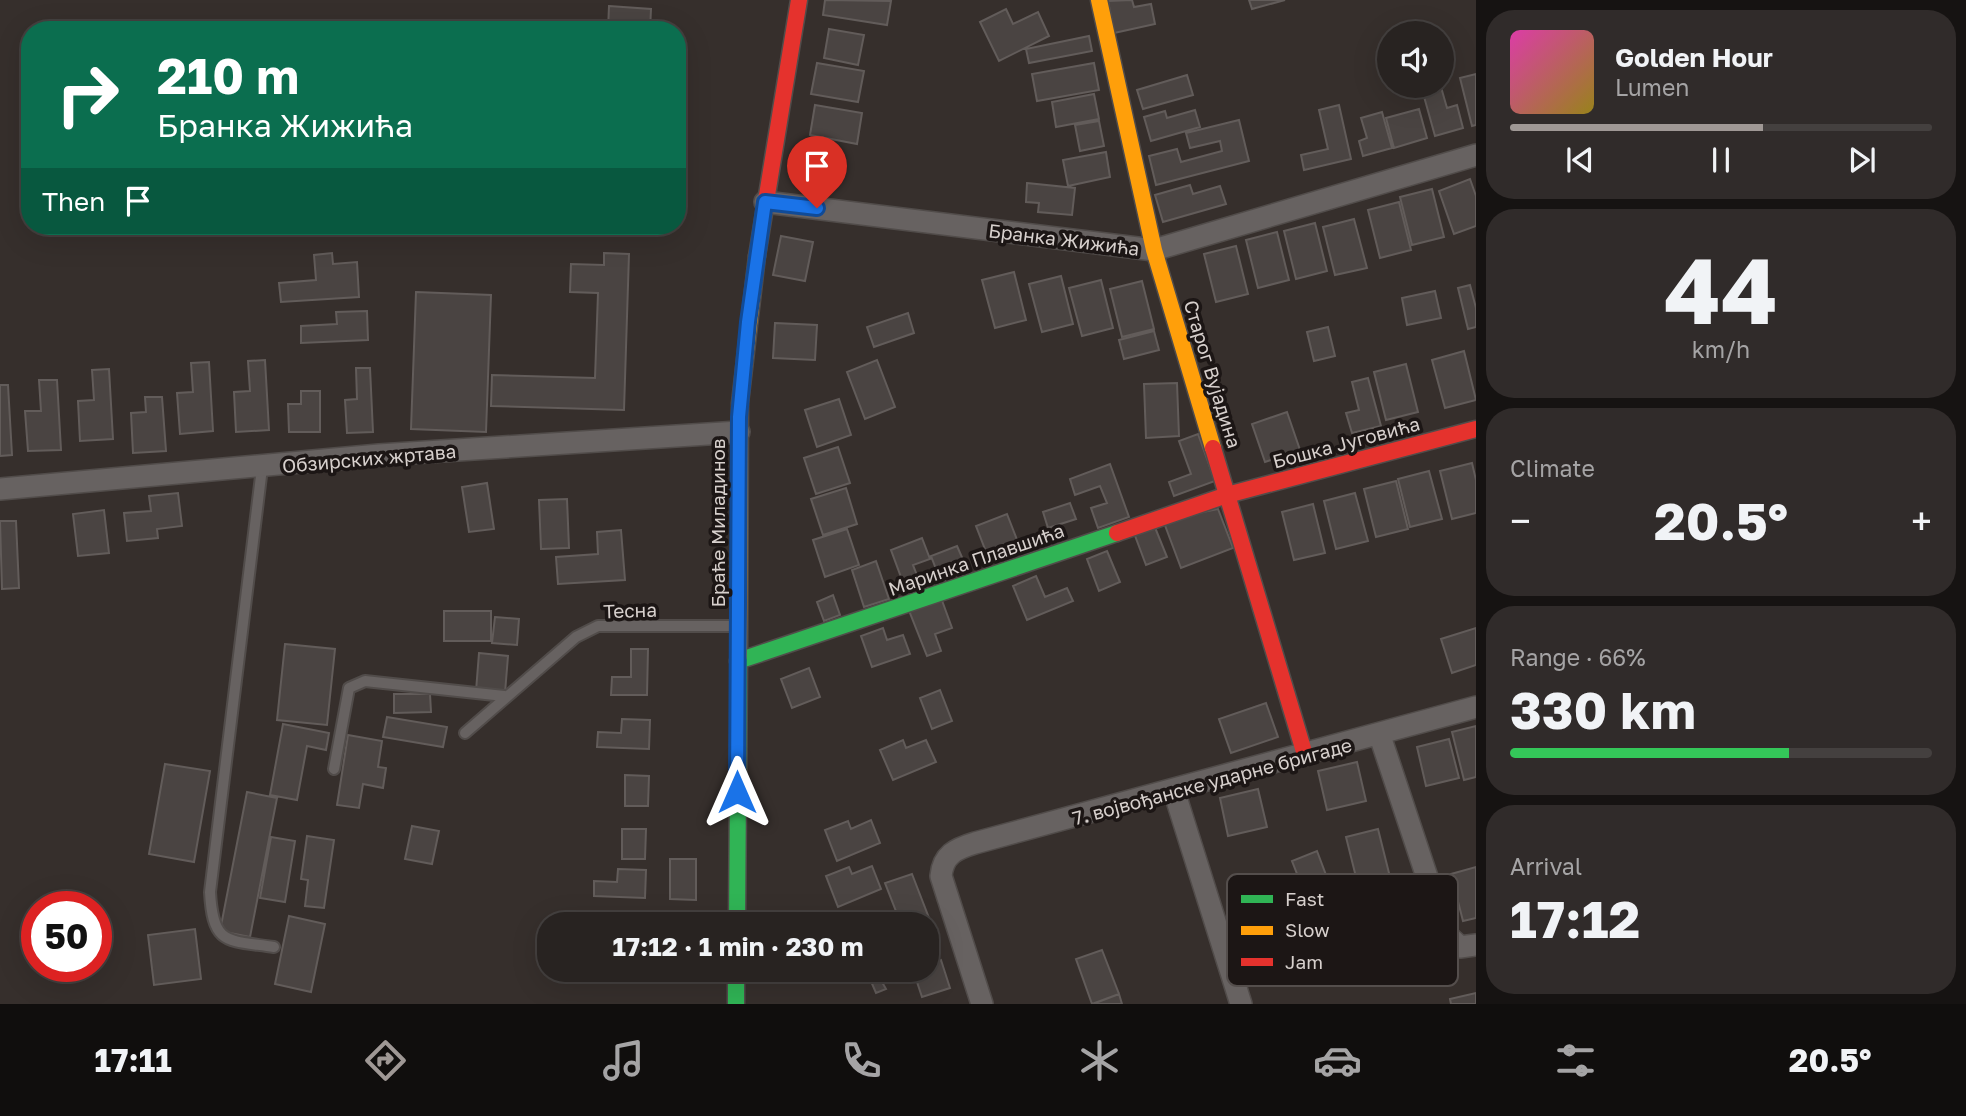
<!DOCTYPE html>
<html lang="en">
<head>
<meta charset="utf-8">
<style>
	body { margin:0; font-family:"Golos Text",sans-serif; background:#302b2a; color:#f1f3f6; height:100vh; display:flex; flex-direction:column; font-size:26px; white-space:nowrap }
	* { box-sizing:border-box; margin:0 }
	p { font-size:23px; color:#a5a4a5 }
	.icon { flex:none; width:38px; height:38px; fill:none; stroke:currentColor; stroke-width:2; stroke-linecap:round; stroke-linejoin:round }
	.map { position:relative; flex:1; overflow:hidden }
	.details { display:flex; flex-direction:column; gap:10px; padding:10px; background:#161312; width:490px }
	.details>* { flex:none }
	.hud { position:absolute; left:21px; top:21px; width:665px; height:214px; border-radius:28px; box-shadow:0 7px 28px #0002,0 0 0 2px #44403f; background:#0b6e4f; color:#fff; overflow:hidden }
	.controls { position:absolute; left:1377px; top:21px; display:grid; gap:14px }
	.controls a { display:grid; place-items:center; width:77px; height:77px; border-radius:50%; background:#282321; box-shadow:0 7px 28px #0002,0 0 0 2px #44403f; font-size:35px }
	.speed { position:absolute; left:21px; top:891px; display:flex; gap:14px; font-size:35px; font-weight:700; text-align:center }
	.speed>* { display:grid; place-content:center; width:91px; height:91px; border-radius:50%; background:#282321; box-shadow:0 7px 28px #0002,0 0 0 2px #44403f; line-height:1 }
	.speed .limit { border:10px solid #d22; background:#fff; color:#111 }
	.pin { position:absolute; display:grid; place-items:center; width:60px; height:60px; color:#fff; margin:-72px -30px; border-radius:50% 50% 50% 0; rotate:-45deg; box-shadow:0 0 7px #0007 }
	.pin .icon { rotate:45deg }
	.me { position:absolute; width:77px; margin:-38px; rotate:0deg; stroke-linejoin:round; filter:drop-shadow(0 0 5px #0008) }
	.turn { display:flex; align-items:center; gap:24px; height:147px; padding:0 21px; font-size:32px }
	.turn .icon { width:91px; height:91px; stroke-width:2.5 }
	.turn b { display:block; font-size:49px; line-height:60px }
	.then { display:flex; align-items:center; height:66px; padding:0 21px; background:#0003; gap:14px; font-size:26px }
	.big { font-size:52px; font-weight:700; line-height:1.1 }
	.details .tile { flex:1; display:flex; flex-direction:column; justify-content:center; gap:10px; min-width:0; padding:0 24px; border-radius:28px; background:#302b2a }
	.details .dial { align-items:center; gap:0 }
	.dial b { font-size:91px; line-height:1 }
	.song { display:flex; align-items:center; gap:21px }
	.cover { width:84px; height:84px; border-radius:10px; background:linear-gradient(135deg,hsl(320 70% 55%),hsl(50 70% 35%)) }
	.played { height:7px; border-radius:4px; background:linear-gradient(90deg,#9f9895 60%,#44403f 60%) }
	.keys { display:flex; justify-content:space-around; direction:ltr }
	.heat { display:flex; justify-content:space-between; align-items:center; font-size:38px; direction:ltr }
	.charge { height:10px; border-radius:5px; background:linear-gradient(90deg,#34c759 66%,#44403f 0) }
	.trip { position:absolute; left:537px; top:912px; width:402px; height:70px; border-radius:28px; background:#282321; box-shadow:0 7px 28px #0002,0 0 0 2px #44403f; font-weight:700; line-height:70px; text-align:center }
	.tab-bar { display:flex; height:112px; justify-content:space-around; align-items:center; background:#100e0d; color:#a5a4a5 }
	.tab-bar .icon { width:49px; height:49px }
	.tab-bar .current { color:#9f9895 }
	.tab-bar b { font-size:32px; color:#f1f3f6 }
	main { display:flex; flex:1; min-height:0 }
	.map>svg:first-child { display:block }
	.building { fill:#4a4442; stroke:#625c5a; stroke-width:2 }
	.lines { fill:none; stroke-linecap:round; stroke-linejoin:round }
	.lane-casing { stroke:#514c4a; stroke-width:14 }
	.street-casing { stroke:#514c4a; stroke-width:24 }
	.fast-casing { stroke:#514c4a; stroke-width:19 }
	.slow-casing { stroke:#514c4a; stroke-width:19 }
	.jam-casing { stroke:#514c4a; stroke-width:19 }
	.lane { stroke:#676261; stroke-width:10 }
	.street { stroke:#676261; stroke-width:21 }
	.fast { stroke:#30b455; stroke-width:16 }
	.slow { stroke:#ff9f0a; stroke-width:16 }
	.jam { stroke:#e5322d; stroke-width:16 }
	.route-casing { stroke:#114b97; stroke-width:18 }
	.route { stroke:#1a73e8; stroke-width:12 }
	.labels { text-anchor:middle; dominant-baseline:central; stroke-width:7; stroke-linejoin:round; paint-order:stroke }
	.street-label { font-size:19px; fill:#d7d0cd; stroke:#1c1615 }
	.key { fill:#1c1615; stroke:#544e4c; stroke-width:2 }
	.key-label { font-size:19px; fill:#d7d0cd }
</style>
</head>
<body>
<main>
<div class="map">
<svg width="1476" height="1004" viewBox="0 0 1476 1004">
	<rect width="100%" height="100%" fill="#362f2c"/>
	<path class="building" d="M825 0 891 1 887 25 823 15Z
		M1132 0 1134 7 1151 4 1155 24 1114 33 1108 1Z
		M1249 0H1285L1252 9Z
		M609 6 651 9 650 30H608Z
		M1006 9 1013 24 1038 12 1049 36 999 61 980 22Z
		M829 29 864 35 858 65 824 58Z
		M1089 36 1092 51 1029 63 1026 49Z
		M817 63 864 71 858 102 811 94Z
		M1094 63 1099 90 1037 101 1032 74Z
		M1476 74V125L1472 126 1460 78Z
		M1187 75 1193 95 1143 109 1137 90Z
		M1441 87 1447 108 1457 105 1463 128 1435 136 1423 93Z
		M1094 94 1099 119 1056 127 1052 102Z
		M815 105 862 113 857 144 810 135Z
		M1339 105 1351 159 1304 170 1301 155 1328 149 1319 110Z
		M1419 109 1427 138 1394 148 1386 118Z
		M1195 110 1200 127 1151 141 1144 117 1165 111 1167 118Z
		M1382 112 1392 148 1363 156 1359 141 1367 138 1361 118Z
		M1239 120 1249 161 1156 185 1149 156 1177 149 1181 162 1222 151 1220 141 1190 148 1186 133Z
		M1099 121 1104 146 1080 151 1075 125Z
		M1106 152 1110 177 1068 186 1063 160Z
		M1470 179 1476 196V226L1454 234 1439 191Z
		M1027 183 1075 188 1072 215 1038 212 1039 203 1026 202Z
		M1190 185 1193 194 1220 186 1226 204 1163 222 1155 195Z
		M1432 189 1444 237 1412 245 1400 197Z
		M1399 202 1411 250 1380 258 1368 210Z
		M1354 219 1367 268 1335 275 1323 227Z
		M1315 223 1327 271 1296 279 1284 231Z
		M1277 232 1289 280 1258 288 1246 240Z
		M781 236 813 242 805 281 773 275Z
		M1236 246 1248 294 1216 302 1204 254Z
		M332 253 333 264 357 262 359 297 281 302 279 283 316 280 314 255Z
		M604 253 629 254 624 410 491 406 492 375 595 378 598 293 570 292 571 264 604 265Z
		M1014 272 1026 320 995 328 982 280Z
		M1061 276 1073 324 1042 332 1029 284Z
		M1101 280 1113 328 1082 336 1069 288Z
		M1142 281 1154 329 1122 337 1110 289Z
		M1470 285 1476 308V327L1468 329 1458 288Z
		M1435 291 1441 318 1407 325 1402 298Z
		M416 292 491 295 486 432 411 429Z
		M367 311 368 340 301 343V326L337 324 336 312Z
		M908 313 914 333 874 347 867 327Z
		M775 323 817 325 815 360 773 358Z
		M1328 327 1335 356 1314 361 1307 332Z
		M1154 331 1159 350 1124 359 1119 340Z
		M1464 351 1476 400 1445 408 1432 360Z
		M265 360 269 430 236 432 234 392 250 391 248 361Z
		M877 360 895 407 865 419 847 372Z
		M209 362 213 431 180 434 177 393 193 392 191 363Z
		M1406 364 1418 412 1386 420 1374 372Z
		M356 368H370L373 432 347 433 345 400 357 399Z
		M109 369 113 439 80 441 78 401 94 400 92 370Z
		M1368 378 1381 426 1352 433 1346 413 1359 410 1352 382Z
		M39 380H57L61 450 28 451 25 411H41Z
		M1177 383 1179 436 1146 438 1144 384Z
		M0 385H8L12 455 0 456Z
		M301 391H320V432H289L288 404H301Z
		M145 397H162L166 451 133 453 131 413 146 412Z
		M839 399 851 435 817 447 805 410Z
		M1287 412 1300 450 1265 462 1252 424Z
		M1198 434 1215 481 1174 496 1169 482 1191 474 1179 441Z
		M838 447 850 483 816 494 804 458Z
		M1472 463 1476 480V513L1452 519 1440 471Z
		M1110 464 1129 517 1098 528 1091 508 1107 503 1100 486 1075 495 1070 479Z
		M1429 471 1442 519 1410 527 1398 479Z
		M1396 481 1408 529 1376 537 1364 489Z
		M487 483 494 529 469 532 462 487Z
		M846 488 857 524 823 535 811 499Z
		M178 493 182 526 157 529 158 538 127 541 124 513 151 511 149 496Z
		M1355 493 1368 541 1336 549 1324 501Z
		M567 499 569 548 541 549 539 500Z
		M1070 503 1076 519 1048 528 1043 512Z
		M1313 504 1325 553 1294 560 1282 512Z
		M1218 509 1233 548 1181 568 1163 520Z
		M104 510 109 553 78 556 73 514Z
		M1007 514 1021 550 990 562 976 526Z
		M0 521H16L19 588 2 589Z
		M1154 525 1167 557 1146 565 1134 533Z
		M847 529 859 565 825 577 813 540Z
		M621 530 625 580 558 584 556 557 598 554 597 532Z
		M922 538 930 559 913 565 920 583 905 588 891 550Z
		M957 546 968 571 941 582 931 556Z
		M1107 551 1120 582 1099 591 1087 559Z
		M876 561 889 599 864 607 852 570Z
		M1036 576 1045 597 1067 588 1073 601 1027 620 1013 586Z
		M833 595 840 615 824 621 817 602Z
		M940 595 952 628 935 634 941 651 927 656 908 608Z
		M444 611H491V641H444Z
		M495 617 519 619 517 645 492 643Z
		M883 628 887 640 903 635 910 654 872 667 861 636Z
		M1476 628V665L1452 673 1441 639Z
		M285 644 335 649 327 725 277 720Z
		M631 649H648L647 695H611L612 677H631Z
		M479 653 508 656 505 693 476 691Z
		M809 668 820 697 792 708 781 679Z
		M940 690 952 721 932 729 920 698Z
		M394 694H430L431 712 394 713Z
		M1266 703 1278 737 1231 753 1219 719Z
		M387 717 447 727 443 747 383 737Z
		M622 719 650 720 649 749 597 747 598 732 621 733Z
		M283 724 329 733 326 750 307 746 297 800 270 795Z
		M1476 726V777L1464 780 1452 732Z
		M348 735 382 741 378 767 386 768 383 788 363 784 359 808 337 805Z
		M1449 739 1459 778 1426 786 1417 747Z
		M903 740 906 748 926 740 936 762 893 780 880 750Z
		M1357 762 1366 801 1327 810 1318 771Z
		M165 764 210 771 194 862 149 854Z
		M625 775 649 776 648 806H625Z
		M1258 789 1267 827 1228 836 1220 798Z
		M247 792 277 798 250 937 220 931Z
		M871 820 880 843 837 861 825 830 848 821 851 829Z
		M412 826 439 831 432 864 405 859Z
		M622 829H646L645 859H622Z
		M1378 829 1390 877 1358 885 1346 837Z
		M307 836 334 840 324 908 305 906 308 880 301 879Z
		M271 837 295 841 285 902 260 898Z
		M1317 851 1326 875 1301 884 1292 861Z
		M670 859H696V900L670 899Z
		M872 866 881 889 838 907 826 876 849 867 852 874Z
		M1476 867V918L1463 921 1451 874Z
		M618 869 646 870 645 898 594 896V881L617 882Z
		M912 874 929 918 913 924H901L885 883Z
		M616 915 644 916V924H616Z
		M289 916 325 924 311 992 275 984Z
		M195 929 201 979 154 985 148 935Z
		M1102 950 1119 994 1092 1004 1076 959Z
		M941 960 950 988 922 997 913 970H928V964Z
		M613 970H644L643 982 612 981Z
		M873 970H906L907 972 882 982 886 989 876 993 867 972Z
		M1476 993V1004H1451L1450 999Z
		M1119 994 1122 1004H1093Z"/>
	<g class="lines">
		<g class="lane-casing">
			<path id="lane" d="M262 468 210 892C213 946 227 940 274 947
				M465 733 576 637 598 626H735
				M334 769 349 688 365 681 504 696"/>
		</g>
		<g class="street-casing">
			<path id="street" d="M765 202 1154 250 1476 155
				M0 489 379 455 739 432
				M1380 736 1446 934 1460 947 1476 945
				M1174 791 1241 1004
				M982 1004 941 876C943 855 955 849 975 843L1476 707"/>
		</g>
		<g class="fast-casing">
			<path id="fast" d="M738 661 1117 533
				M737 924 739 656
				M736 970V1004"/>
		</g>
		<g class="slow-casing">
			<path id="slow" d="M1099 0 1154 250 1213 448
				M739 656 740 403 757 256"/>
		</g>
		<g class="jam-casing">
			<path id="jam" d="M757 256 799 0
				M1213 448 1305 755
				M1117 533 1227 495 1476 429"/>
		</g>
		<use href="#lane" class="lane"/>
		<use href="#street" class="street"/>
		<use href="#fast" class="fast"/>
		<use href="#slow" class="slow"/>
		<use href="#jam" class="jam"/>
	</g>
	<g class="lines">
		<g class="route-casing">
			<path id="route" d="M737 792 739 417 748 322 765 202 817 208"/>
		</g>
		<use href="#route" class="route"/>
	</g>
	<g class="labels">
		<g class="street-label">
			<text transform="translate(1064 239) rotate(7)">Бранка Жижића</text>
			<text transform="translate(1213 374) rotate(73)">Старог Вујадина</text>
			<text transform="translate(1346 442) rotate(-15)">Бошка Југовића</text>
			<text transform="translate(369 458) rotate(-5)">Обзирских жртава</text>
			<text transform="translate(717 523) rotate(-90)">Браће Миладинов</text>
			<text transform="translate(976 559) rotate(-19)">Маринка Плавшића</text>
			<text transform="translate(630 610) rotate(-2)">Тесна</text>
			<text transform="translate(1212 781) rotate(-15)">7. војвођанске ударне бригаде</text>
		</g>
	</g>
	<rect x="1227" y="874" width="231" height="112" rx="10" class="key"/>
	<rect x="1241" y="895" width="32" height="8" fill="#30b455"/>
	<rect x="1241" y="926" width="32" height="9" fill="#ff9f0a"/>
	<rect x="1241" y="958" width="32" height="8" fill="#e5322d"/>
	<g class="key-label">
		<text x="1285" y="906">Fast</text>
		<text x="1285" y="937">Slow</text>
		<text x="1285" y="969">Jam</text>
	</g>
</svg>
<div class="controls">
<a><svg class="icon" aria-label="sound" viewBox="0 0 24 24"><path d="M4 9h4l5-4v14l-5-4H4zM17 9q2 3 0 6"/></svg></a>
</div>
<div class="speed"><div class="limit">50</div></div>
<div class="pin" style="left:817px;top:208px;background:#d93025"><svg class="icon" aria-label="arrive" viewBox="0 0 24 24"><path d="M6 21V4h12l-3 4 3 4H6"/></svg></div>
<svg class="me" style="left:737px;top:792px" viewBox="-20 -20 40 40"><path d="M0-17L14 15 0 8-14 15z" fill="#1a73e8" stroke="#fff" stroke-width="4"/></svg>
<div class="trip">17:12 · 1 min · 230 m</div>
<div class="hud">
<div class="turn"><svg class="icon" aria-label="right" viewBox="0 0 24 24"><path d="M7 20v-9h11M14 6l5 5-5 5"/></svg><div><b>210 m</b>Бранка Жижића</div></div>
<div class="then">Then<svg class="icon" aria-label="arrive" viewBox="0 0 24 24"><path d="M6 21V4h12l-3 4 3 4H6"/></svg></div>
</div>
</div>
<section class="details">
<div class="tile">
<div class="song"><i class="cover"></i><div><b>Golden Hour</b><p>Lumen</p></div></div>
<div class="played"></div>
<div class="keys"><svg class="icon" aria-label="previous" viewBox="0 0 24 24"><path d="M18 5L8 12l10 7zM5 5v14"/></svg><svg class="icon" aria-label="pause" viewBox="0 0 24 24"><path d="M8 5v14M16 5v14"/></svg><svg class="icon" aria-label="next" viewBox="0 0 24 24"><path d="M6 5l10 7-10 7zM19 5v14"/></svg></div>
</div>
<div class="tile dial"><b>44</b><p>km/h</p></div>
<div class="tile"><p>Climate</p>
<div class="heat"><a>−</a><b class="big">20.5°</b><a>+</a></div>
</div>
<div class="tile"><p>Range · 66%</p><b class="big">330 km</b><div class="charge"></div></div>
<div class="tile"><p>Arrival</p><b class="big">17:12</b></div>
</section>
</main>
<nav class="tab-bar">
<b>17:11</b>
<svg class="icon current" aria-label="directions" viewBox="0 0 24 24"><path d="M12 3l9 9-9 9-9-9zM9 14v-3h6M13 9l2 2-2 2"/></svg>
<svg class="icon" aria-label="music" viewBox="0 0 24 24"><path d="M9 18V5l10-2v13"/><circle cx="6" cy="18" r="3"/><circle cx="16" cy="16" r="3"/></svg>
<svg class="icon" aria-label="phone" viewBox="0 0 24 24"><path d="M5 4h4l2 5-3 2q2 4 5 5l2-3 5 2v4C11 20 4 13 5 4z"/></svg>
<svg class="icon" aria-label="climate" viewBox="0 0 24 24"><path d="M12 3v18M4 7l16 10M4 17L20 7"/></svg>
<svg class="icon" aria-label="car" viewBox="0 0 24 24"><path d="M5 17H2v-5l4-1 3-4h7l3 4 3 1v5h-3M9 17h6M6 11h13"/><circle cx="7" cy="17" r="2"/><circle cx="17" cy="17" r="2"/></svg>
<svg class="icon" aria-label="filters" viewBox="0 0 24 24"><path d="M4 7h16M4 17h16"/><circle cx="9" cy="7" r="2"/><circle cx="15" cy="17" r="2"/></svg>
<b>20.5°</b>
</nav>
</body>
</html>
